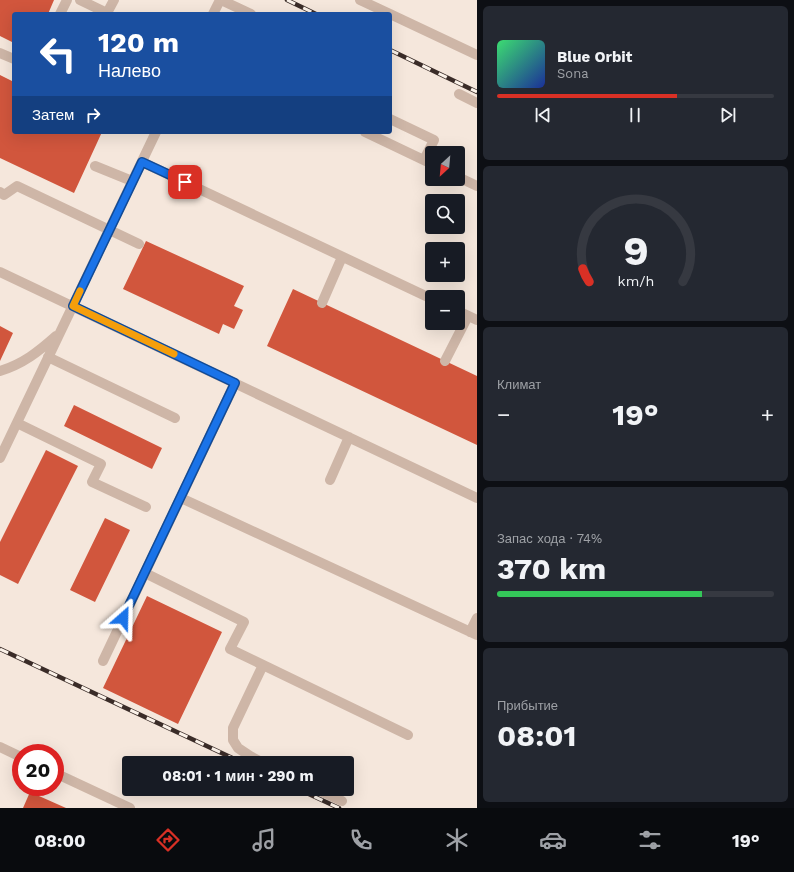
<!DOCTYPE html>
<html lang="ru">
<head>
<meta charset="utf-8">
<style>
	body { margin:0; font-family:"Work Sans",sans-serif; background:#242831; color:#f1f3f6; height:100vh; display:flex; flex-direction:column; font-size:15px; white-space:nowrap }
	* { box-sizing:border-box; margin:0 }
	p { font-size:13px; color:#9ea1a6 }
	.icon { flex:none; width:22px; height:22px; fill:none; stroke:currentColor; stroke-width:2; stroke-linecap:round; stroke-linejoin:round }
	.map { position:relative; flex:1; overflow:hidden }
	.drawer { display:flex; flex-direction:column; gap:6px; padding:6px; background:#0d0f14; width:317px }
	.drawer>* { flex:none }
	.guide { position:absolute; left:12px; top:12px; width:380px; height:122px; border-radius:4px; box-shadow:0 4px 16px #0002; background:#1a4fa0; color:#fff; overflow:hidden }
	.needle { width:26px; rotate:206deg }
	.controls { position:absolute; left:425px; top:146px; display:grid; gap:8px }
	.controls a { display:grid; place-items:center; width:40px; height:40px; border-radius:4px; background:#171b24; box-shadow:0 4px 16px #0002; font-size:20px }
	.speed { position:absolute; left:12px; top:744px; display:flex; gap:8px; font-size:20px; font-weight:700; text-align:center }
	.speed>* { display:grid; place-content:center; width:52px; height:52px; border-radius:50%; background:#171b24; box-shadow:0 4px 16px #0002; line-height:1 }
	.speed .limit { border:6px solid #d22; background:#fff; color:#111 }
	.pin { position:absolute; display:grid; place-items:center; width:34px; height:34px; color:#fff; margin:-17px; border-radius:8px; box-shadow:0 2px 6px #0006 }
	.me { position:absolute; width:44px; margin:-22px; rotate:25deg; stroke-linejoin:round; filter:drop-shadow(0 0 3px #0008) }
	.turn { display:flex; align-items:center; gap:14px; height:84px; padding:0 20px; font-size:18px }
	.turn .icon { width:52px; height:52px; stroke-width:2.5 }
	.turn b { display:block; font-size:28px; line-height:34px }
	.then { display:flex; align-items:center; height:38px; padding:0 20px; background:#0003; gap:8px; font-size:15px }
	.big { font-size:30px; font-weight:700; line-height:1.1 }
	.drawer .widget { flex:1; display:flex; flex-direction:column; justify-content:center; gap:6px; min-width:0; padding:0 14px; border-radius:6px; background:#242831 }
	.drawer .dial { align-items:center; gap:0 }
	.dial svg { height:104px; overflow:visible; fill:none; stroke:#363941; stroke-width:7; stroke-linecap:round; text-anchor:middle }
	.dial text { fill:#f1f3f6; stroke:none }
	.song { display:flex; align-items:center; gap:12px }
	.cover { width:48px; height:48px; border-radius:6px; background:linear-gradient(135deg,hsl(140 70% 55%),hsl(230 70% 35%)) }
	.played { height:4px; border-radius:2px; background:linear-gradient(90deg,#d93025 65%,#363941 65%) }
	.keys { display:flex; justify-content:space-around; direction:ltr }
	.heat { display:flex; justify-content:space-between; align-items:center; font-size:22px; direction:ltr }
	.charge { height:6px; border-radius:3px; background:linear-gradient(90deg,#34c759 74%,#363941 0) }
	.trip { position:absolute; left:122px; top:756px; width:232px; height:40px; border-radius:4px; background:#171b24; box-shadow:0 4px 16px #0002; font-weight:700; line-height:40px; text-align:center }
	.dock { display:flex; height:64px; justify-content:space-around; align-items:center; background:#090b0e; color:#9ea1a6 }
	.dock .icon { width:28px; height:28px }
	.dock .selected { color:#d93025 }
	.dock b { font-size:18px; color:#f1f3f6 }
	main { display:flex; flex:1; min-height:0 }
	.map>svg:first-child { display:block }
	.building { fill:#d1563d }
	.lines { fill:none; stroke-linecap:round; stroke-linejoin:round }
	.minor { stroke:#ceb6a7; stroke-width:10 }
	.rail-casing { stroke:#3a2c28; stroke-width:4.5 }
	.rail { stroke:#fbf2e9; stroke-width:3; stroke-dasharray:9; stroke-linecap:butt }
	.route-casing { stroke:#114b97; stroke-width:10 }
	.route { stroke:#1a73e8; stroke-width:7 }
	.slow { stroke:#f59e0b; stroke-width:7 }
</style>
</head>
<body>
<main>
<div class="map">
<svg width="477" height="808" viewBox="0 0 477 808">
	<rect width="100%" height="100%" fill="#f5e7dc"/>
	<path class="building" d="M0 0H54L48 14H14V43L0 36Z
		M0 75 14 82V132H102L74 193 0 158Z
		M146 241 244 286 234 306 243 310 234 329 223 324 219 334 123 289Z
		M293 289 477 376V445L267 346Z
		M0 326 13 333 0 361Z
		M74 405 162 448 152 469 64 426Z
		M46 450 78 466 18 584 0 575V542Z
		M105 518 130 530 95 602 70 590Z
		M147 596 222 632 178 724 103 688Z
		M30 792 66 808H23Z"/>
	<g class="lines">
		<path class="minor" d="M80 0 107 13 114 0
			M221 0 251 14
			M360 0 390 14
			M60 14 67 0
			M213 14 220 0
			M390 14 477 55
			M0 53 14 59
			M459 94 477 103
			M390 119 434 140 424 160
			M365 132 432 164
			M142 162 432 299
			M95 166 132 181
			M458 177 477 186
			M0 192 4 195 17 186 139 244
			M0 272 477 498
			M322 303 342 257
			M458 311 477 320
			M48 357 175 418
			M445 361 468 316
			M0 371C23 364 38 352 56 336
			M17 423 101 464 92 482 146 507
			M0 458 156 132
			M330 480 349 437
			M181 498 477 635
			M145 573 244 622 230 649 408 735
			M470 632 477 618
			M103 661 235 383
			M263 665 233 728V740L238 748 250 756 263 763
			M0 747 21 757
			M55 773 130 808
			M316 789 342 801"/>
		<g class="rail-casing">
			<path id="rail" d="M287 0 316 14
				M390 50 477 92
				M0 649 243 763
				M298 789 339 808"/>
		</g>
		<use href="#rail" class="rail"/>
	</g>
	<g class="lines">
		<g class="route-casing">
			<path id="route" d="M123 618 235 383 73 306 142 162 185 182"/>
		</g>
		<use href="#route" class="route"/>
		<path class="slow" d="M80 291 73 306 174 354"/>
	</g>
</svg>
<div class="controls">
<a><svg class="needle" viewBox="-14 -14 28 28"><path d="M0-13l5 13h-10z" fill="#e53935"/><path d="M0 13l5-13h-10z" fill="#9ea1a6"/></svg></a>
<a><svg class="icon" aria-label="search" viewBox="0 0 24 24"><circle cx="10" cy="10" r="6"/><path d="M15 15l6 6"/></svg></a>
<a>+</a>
<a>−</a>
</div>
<div class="speed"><div class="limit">20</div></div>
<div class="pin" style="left:185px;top:182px;background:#d93025"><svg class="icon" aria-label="arrive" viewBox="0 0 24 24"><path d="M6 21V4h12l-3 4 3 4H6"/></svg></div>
<svg class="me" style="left:123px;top:618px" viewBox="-20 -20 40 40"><path d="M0-17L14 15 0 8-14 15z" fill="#1a73e8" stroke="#fff" stroke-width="4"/></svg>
<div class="trip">08:01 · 1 мин · 290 m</div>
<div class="guide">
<div class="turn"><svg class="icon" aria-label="left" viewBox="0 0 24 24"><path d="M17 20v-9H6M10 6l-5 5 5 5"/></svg><div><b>120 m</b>Налево</div></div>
<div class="then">Затем<svg class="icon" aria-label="right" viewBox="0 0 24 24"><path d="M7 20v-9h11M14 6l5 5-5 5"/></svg></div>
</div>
</div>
<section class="drawer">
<div class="widget">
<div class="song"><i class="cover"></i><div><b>Blue Orbit</b><p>Sona</p></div></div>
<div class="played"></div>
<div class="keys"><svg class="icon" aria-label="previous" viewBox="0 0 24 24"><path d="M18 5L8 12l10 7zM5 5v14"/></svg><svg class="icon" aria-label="pause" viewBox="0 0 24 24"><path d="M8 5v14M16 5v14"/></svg><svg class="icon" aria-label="next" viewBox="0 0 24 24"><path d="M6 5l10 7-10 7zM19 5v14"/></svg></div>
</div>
<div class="widget dial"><svg viewBox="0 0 100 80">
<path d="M14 69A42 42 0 1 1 86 69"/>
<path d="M14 69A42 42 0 0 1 9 59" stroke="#d93025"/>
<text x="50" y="56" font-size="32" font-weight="700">9</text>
<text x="50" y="72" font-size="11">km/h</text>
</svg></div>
<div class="widget"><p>Климат</p>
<div class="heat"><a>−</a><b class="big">19°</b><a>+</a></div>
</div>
<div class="widget"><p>Запас хода · 74%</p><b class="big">370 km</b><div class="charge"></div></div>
<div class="widget"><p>Прибытие</p><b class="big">08:01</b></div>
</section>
</main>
<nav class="dock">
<b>08:00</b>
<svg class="icon selected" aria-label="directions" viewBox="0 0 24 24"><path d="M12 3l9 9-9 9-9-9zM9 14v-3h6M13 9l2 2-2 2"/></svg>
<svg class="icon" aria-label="music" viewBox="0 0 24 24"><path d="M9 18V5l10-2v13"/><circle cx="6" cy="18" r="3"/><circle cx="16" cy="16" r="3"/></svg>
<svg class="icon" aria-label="phone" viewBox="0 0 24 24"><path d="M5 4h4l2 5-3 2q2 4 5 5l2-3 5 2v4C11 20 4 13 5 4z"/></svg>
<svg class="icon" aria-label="climate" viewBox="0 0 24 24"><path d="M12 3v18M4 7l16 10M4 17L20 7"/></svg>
<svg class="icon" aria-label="car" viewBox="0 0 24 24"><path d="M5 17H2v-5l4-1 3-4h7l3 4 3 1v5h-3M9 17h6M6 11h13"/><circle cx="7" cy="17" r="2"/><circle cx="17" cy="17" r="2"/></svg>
<svg class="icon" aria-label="filters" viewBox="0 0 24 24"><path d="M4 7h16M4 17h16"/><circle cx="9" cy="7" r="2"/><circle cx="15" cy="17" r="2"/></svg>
<b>19°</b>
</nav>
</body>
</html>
